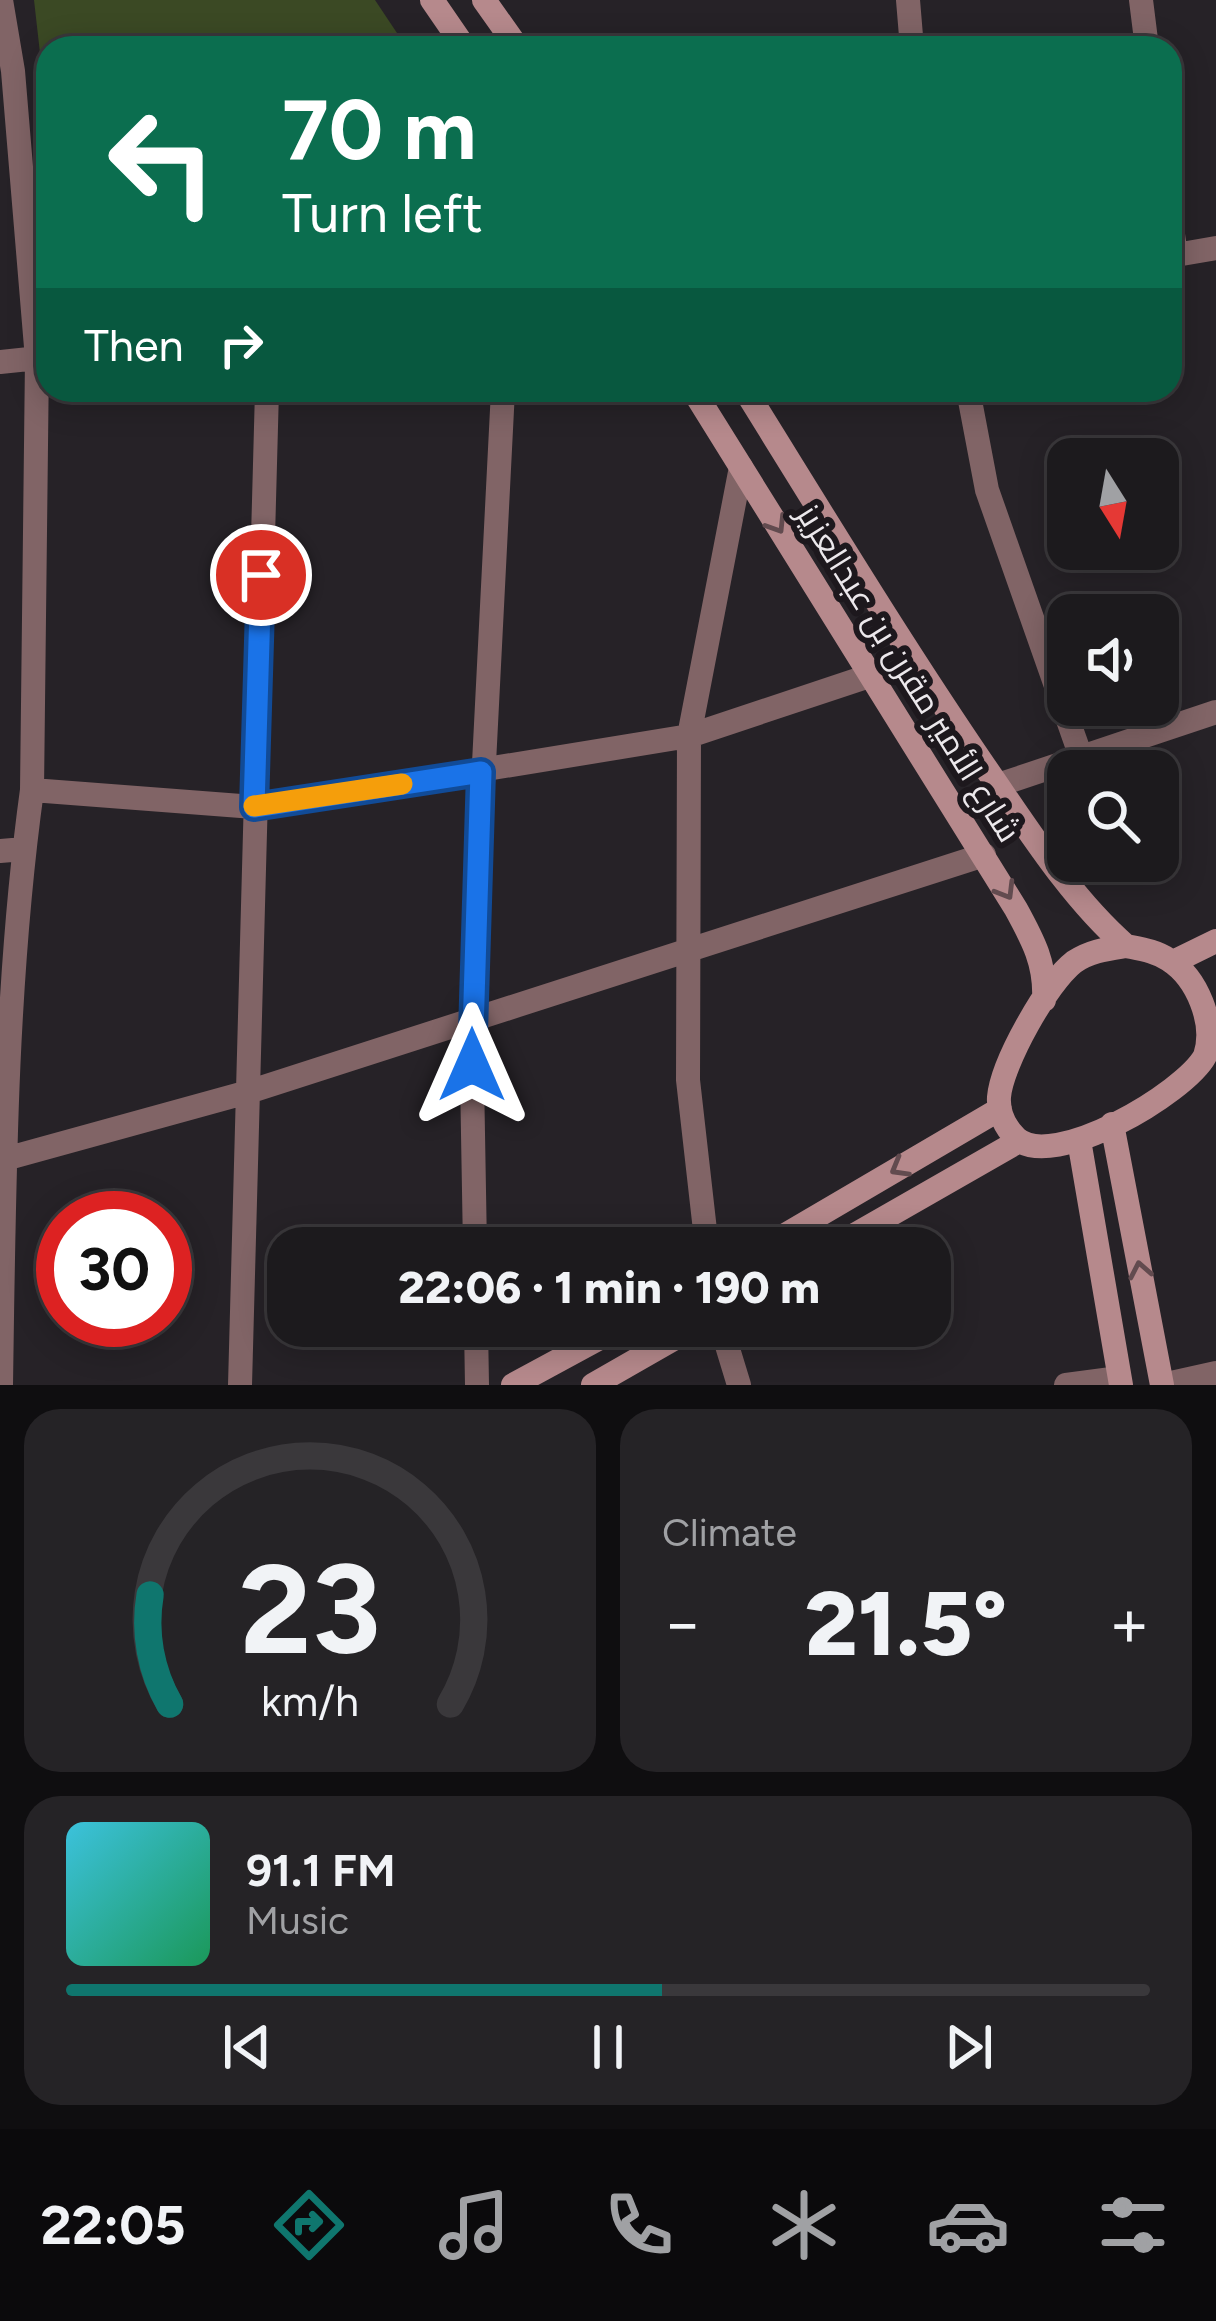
<!DOCTYPE html>
<html lang="en">
<head>
<meta charset="utf-8">
<style>
	body { margin:0; font-family:Figtree,Cairo,sans-serif; background:#252326; color:#f1f3f6; height:100vh; display:flex; flex-direction:column; font-size:45px; white-space:nowrap }
	* { box-sizing:border-box; margin:0 }
	p { font-size:39px; color:#a0a1a4 }
	.icon { flex:none; width:66px; height:66px; fill:none; stroke:currentColor; stroke-width:2; stroke-linecap:round; stroke-linejoin:round }
	.map { position:relative; height:1385px; overflow:hidden }
	.details { display:flex; flex-direction:column; gap:24px; padding:24px; background:#0f0e10; flex:1 }
	.details>* { flex:none }
	.banner { position:absolute; left:36px; top:36px; width:1146px; height:366px; border-radius:36px; box-shadow:0 6px 30px #0003,0 0 0 3px #3a383b; background:#0b6e4f; color:#fff; overflow:hidden }
	.needle { width:78px; rotate:169deg }
	.controls { position:absolute; left:1047px; top:438px; display:grid; gap:24px }
	.controls a { display:grid; place-items:center; width:132px; height:132px; border-radius:24px; background:#1c1a1d; box-shadow:0 6px 30px #0003,0 0 0 3px #3a383b; font-size:60px }
	.speed { position:absolute; left:36px; top:1191px; display:flex; gap:24px; font-size:60px; font-weight:700; text-align:center }
	.speed>* { display:grid; place-content:center; width:156px; height:156px; border-radius:50%; background:#1c1a1d; box-shadow:0 6px 30px #0003,0 0 0 3px #3a383b; line-height:1 }
	.speed .limit { border:18px solid #d22; background:#fff; color:#111 }
	.pin { position:absolute; display:grid; place-items:center; width:102px; height:102px; color:#fff; margin:-51px; border:6px solid #fff; border-radius:50%; box-shadow:0 3px 12px #0007 }
	.me { position:absolute; width:132px; margin:-66px; rotate:0deg; stroke-linejoin:round; filter:drop-shadow(0 0 9px #0008) }
	.turn { display:flex; align-items:center; gap:42px; height:252px; padding:0 48px; font-size:54px }
	.turn .icon { width:156px; height:156px; stroke-width:2.5 }
	.turn b { display:block; font-size:84px; line-height:102px }
	.then { display:flex; align-items:center; height:114px; padding:0 48px; background:#0003; gap:24px; font-size:45px }
	.big { font-size:90px; font-weight:800; line-height:1.1 }
	.details .card { flex:1; display:flex; flex-direction:column; justify-content:center; gap:18px; min-width:0; padding:0 42px; border-radius:36px; background:#252326 }
	.details .dial { align-items:center; gap:0 }
	.dial svg { height:312px; overflow:visible; fill:none; stroke:#3a383b; stroke-width:7; stroke-linecap:round; text-anchor:middle }
	.dial text { fill:#f1f3f6; stroke:none }
	.song { display:flex; align-items:center; gap:36px }
	.cover { width:144px; height:144px; border-radius:18px; background:linear-gradient(135deg,hsl(190 70% 55%),hsl(150 70% 35%)) }
	.played { height:12px; border-radius:6px; background:linear-gradient(90deg,#0f766e 55%,#3a383b 55%) }
	.keys { display:flex; justify-content:space-around; direction:ltr }
	.heat { display:flex; justify-content:space-between; align-items:center; font-size:66px; direction:ltr }
	.details .tiles { flex:1; display:grid; gap:24px; grid-template-columns:1fr 1fr }
	.card:last-child { grid-column:span 2 }
	.trip { position:absolute; left:267px; top:1227px; width:684px; height:120px; border-radius:36px; background:#1c1a1d; box-shadow:0 6px 30px #0003,0 0 0 3px #3a383b; font-weight:800; line-height:120px; text-align:center }
	.menu { display:flex; height:192px; justify-content:space-around; align-items:center; background:#0b0a0c; color:#a0a1a4 }
	.menu .icon { width:84px; height:84px }
	.menu .current { color:#0f766e }
	.menu b { font-size:54px; color:#f1f3f6 }
	.map>svg:first-child { display:block }
	.green { fill:#3b4924 }
	.lines { fill:none; stroke-linecap:round; stroke-linejoin:round }
	.street { stroke:#816466; stroke-width:24 }
	.secondary { stroke:#b6898c; stroke-width:24 }
	.oneway { stroke:#624b4f }
	.route-casing { stroke:#114b97; stroke-width:30 }
	.route { stroke:#1a73e8; stroke-width:21 }
	.slow { stroke:#f59e0b; stroke-width:21 }
	.labels { text-anchor:middle; dominant-baseline:central; stroke-width:12; stroke-linejoin:round; paint-order:stroke }
	.street-label { font-size:33px; fill:#ece8ec; stroke:#1d181d }
</style>
</head>
<body>
<div class="map">
<svg width="1216" height="1385" viewBox="0 0 1216 1385">
	<rect width="100%" height="100%" fill="#262227"/>
	<path class="green" d="M34 0H375L407 48H48V124Z"/>
	<g class="lines">
		<path class="street" d="M908 0 912 48
			M1141 0 1147 48
			M1170 214 1176 255
			M1170 256 1216 248
			M0 362 48 357
			M968 390 987 490 1081 757
			M998 785 1216 712
			M32 790 254 807 689 736 872 675
			M0 851 24 849
			M5 1159 248 1092 984 855
			M475 1248 471 1019 503 390
			M707 1248 688 1080 689 736 741 467
			M476 1326 477 1385
			M721 1326 739 1385
			M1 1385C4 1187 5 986 32 790L37 359 13 71 1 0
			M240 1385 267 390
			M1066 1385 1119 1378
			M1162 1385 1216 1373"/>
		<path class="secondary" d="M432 0 465 48
			M484 0 518 48
			M693 390 1016 909C1033 940 1046 964 1044 1000
			M745 390C824 517 901 644 985 767 1028 829 1070 897 1126 946
			M1126 946C1141 949 1156 951 1169 960 1197 978 1216 1023 1205 1056 1185 1093 1052 1172 1016 1138 1005 1127 998 1112 999 1097 1002 1063 1047 983 1074 962 1090 951 1107 949 1126 946Z
			M1173 962 1216 941
			M1112 1124 1162 1385
			M1079 1140 1121 1385
			M763 1248 1000 1109
			M832 1248 1019 1141
			M513 1385 622 1326
			M593 1385 696 1326"/>
	</g>
	<defs><path id="oneway-chevron" d="M-2-3.5L2.5 0L-2 3.5" fill="none" stroke-width="1.6" stroke-linecap="round" stroke-linejoin="round" transform="scale(3)"/></defs>
	<g class="oneway">
		<use href="#oneway-chevron" transform="translate(777 525) rotate(58)"/>
		<use href="#oneway-chevron" transform="translate(1006 891) rotate(59)"/>
		<use href="#oneway-chevron" transform="translate(899 1168) rotate(150)"/>
		<use href="#oneway-chevron" transform="translate(1140 1270) rotate(-101)"/>
	</g>
	<g class="lines">
		<g class="route-casing">
			<path id="route" d="M261 575 254 807 481 772 472 1065"/>
		</g>
		<use href="#route" class="route"/>
		<path class="slow" d="M254 806 402 784"/>
	</g>
	<g class="labels">
		<g class="street-label">
			<text transform="translate(909 673) rotate(58)">شارع الأمير مقرن بن عبدالعزيز</text>
		</g>
	</g>
</svg>
<div class="controls">
<a><svg class="needle" viewBox="-14 -14 28 28"><path d="M0-13l5 13h-10z" fill="#e53935"/><path d="M0 13l5-13h-10z" fill="#a0a1a4"/></svg></a>
<a><svg class="icon" aria-label="sound" viewBox="0 0 24 24"><path d="M4 9h4l5-4v14l-5-4H4zM17 9q2 3 0 6"/></svg></a>
<a><svg class="icon" aria-label="search" viewBox="0 0 24 24"><circle cx="10" cy="10" r="6"/><path d="M15 15l6 6"/></svg></a>
</div>
<div class="speed"><div class="limit">30</div></div>
<div class="pin" style="left:261px;top:575px;background:#d93025"><svg class="icon" aria-label="arrive" viewBox="0 0 24 24"><path d="M6 21V4h12l-3 4 3 4H6"/></svg></div>
<svg class="me" style="left:472px;top:1065px" viewBox="-20 -20 40 40"><path d="M0-17L14 15 0 8-14 15z" fill="#1a73e8" stroke="#fff" stroke-width="4"/></svg>
<div class="trip">22:06 · 1 min · 190 m</div>
<div class="banner">
<div class="turn"><svg class="icon" aria-label="left" viewBox="0 0 24 24"><path d="M17 20v-9H6M10 6l-5 5 5 5"/></svg><div><b>70 m</b>Turn left</div></div>
<div class="then">Then<svg class="icon" aria-label="right" viewBox="0 0 24 24"><path d="M7 20v-9h11M14 6l5 5-5 5"/></svg></div>
</div>
</div>
<section class="details">
<div class="tiles">
<div class="card dial"><svg viewBox="0 0 100 80">
<path d="M14 69A42 42 0 1 1 86 69"/>
<path d="M14 69A42 42 0 0 1 9 41" stroke="#0f766e"/>
<text x="50" y="56" font-size="32" font-weight="700">23</text>
<text x="50" y="72" font-size="11">km/h</text>
</svg></div>
<div class="card"><p>Climate</p>
<div class="heat"><a>−</a><b class="big">21.5°</b><a>+</a></div>
</div>
<div class="card">
<div class="song"><i class="cover"></i><div><b>91.1 FM</b><p>Music</p></div></div>
<div class="played"></div>
<div class="keys"><svg class="icon" aria-label="previous" viewBox="0 0 24 24"><path d="M18 5L8 12l10 7zM5 5v14"/></svg><svg class="icon" aria-label="pause" viewBox="0 0 24 24"><path d="M8 5v14M16 5v14"/></svg><svg class="icon" aria-label="next" viewBox="0 0 24 24"><path d="M6 5l10 7-10 7zM19 5v14"/></svg></div>
</div>
</div>
</section>
<nav class="menu">
<b>22:05</b>
<svg class="icon current" aria-label="directions" viewBox="0 0 24 24"><path d="M12 3l9 9-9 9-9-9zM9 14v-3h6M13 9l2 2-2 2"/></svg>
<svg class="icon" aria-label="music" viewBox="0 0 24 24"><path d="M9 18V5l10-2v13"/><circle cx="6" cy="18" r="3"/><circle cx="16" cy="16" r="3"/></svg>
<svg class="icon" aria-label="phone" viewBox="0 0 24 24"><path d="M5 4h4l2 5-3 2q2 4 5 5l2-3 5 2v4C11 20 4 13 5 4z"/></svg>
<svg class="icon" aria-label="climate" viewBox="0 0 24 24"><path d="M12 3v18M4 7l16 10M4 17L20 7"/></svg>
<svg class="icon" aria-label="car" viewBox="0 0 24 24"><path d="M5 17H2v-5l4-1 3-4h7l3 4 3 1v5h-3M9 17h6M6 11h13"/><circle cx="7" cy="17" r="2"/><circle cx="17" cy="17" r="2"/></svg>
<svg class="icon" aria-label="filters" viewBox="0 0 24 24"><path d="M4 7h16M4 17h16"/><circle cx="9" cy="7" r="2"/><circle cx="15" cy="17" r="2"/></svg>
</nav>
</body>
</html>
